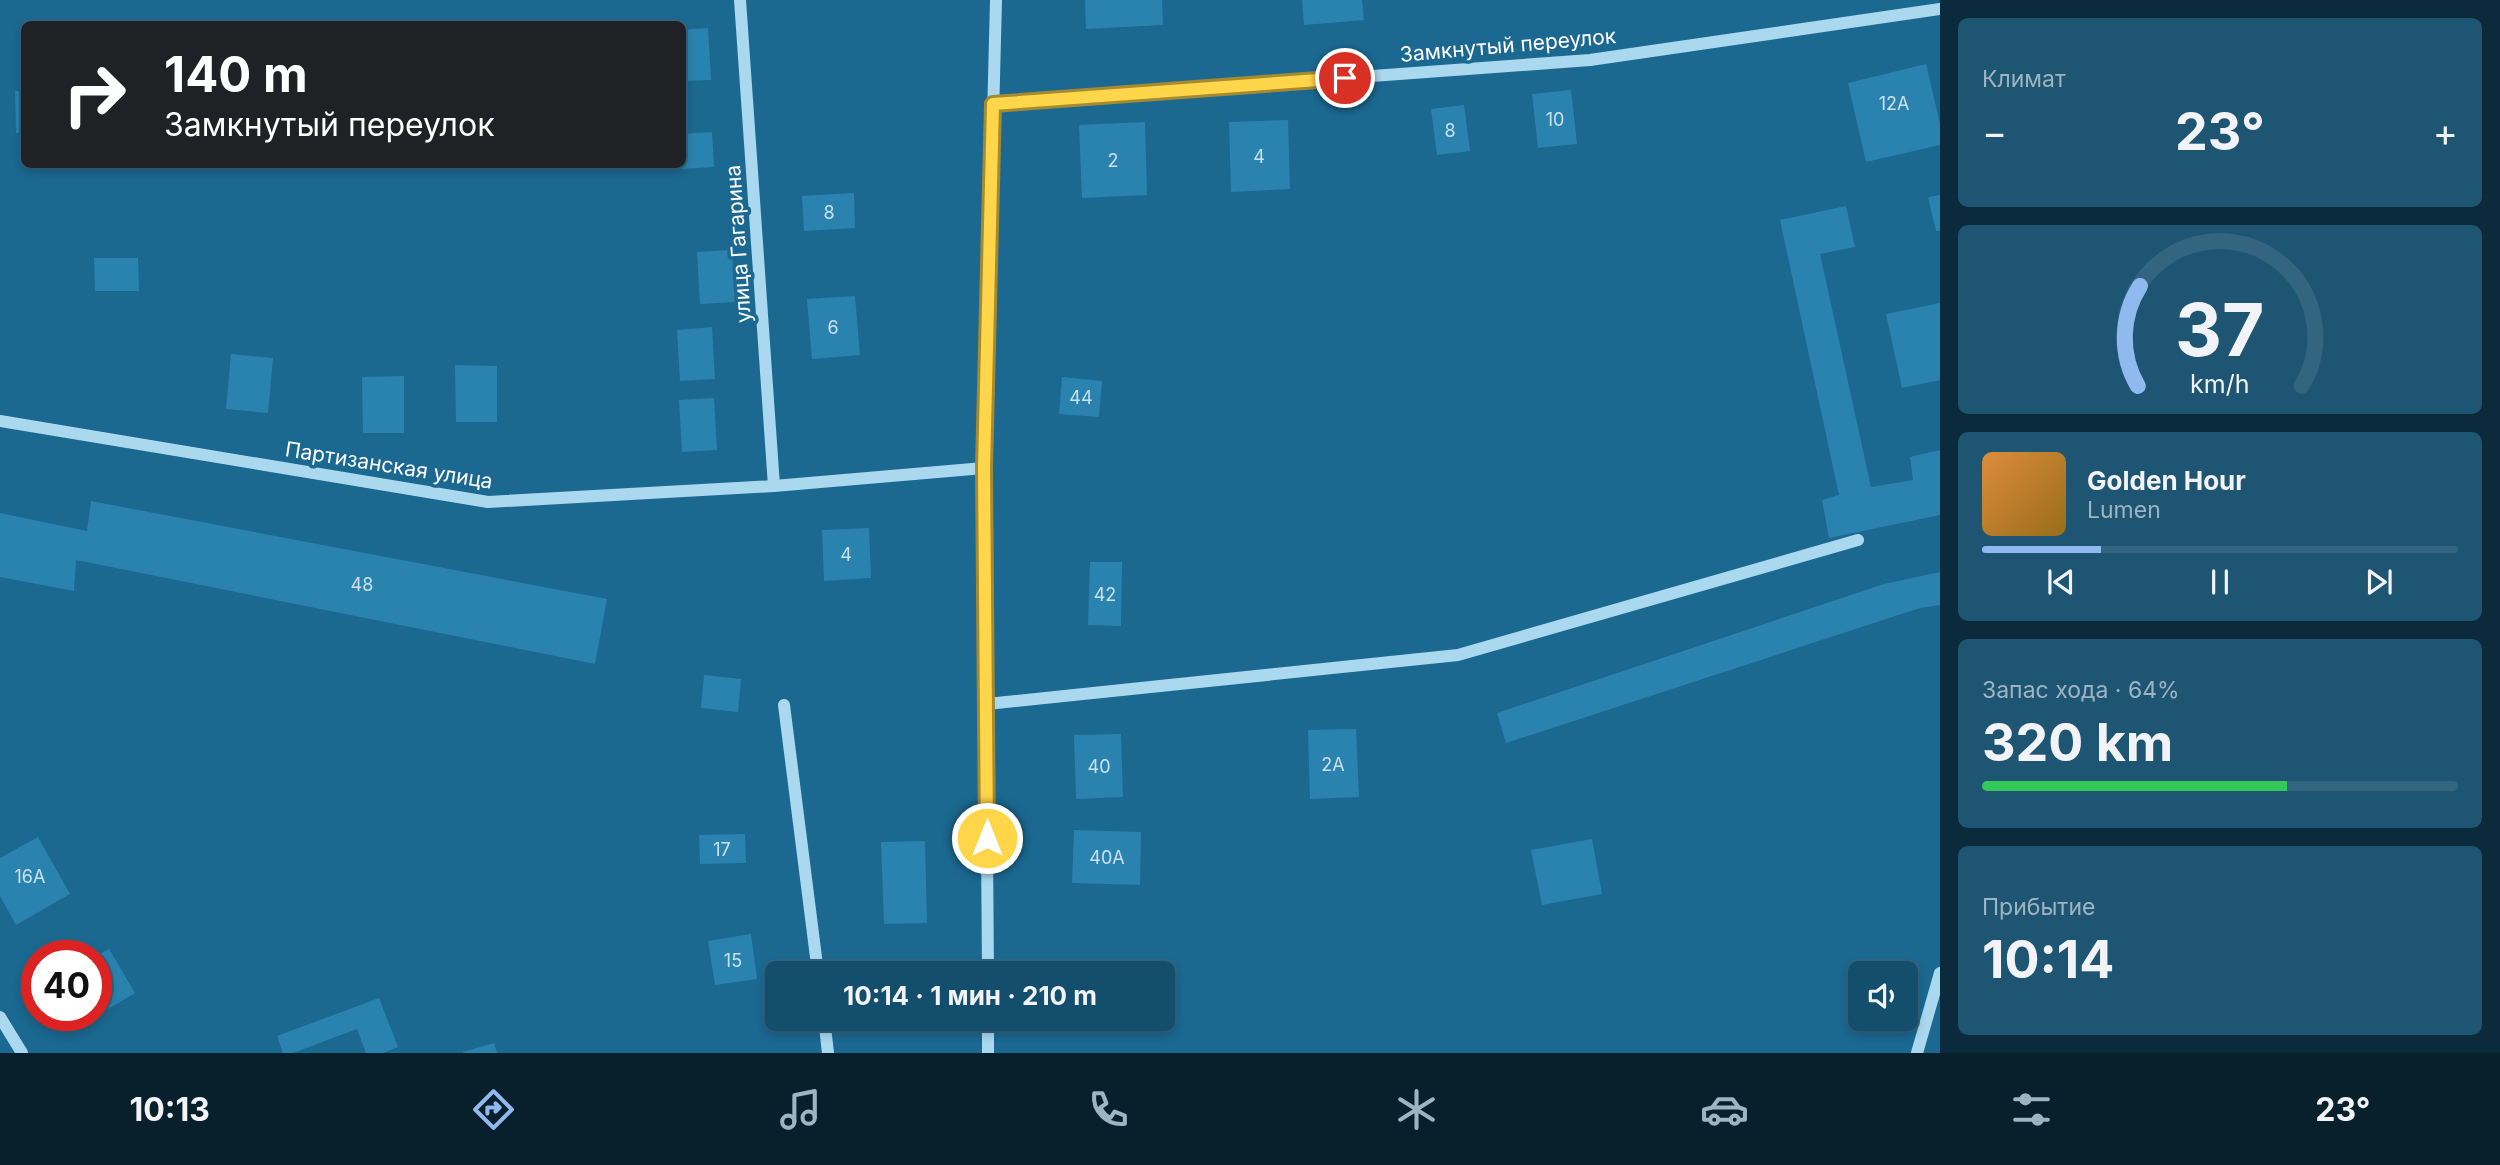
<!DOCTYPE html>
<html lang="ru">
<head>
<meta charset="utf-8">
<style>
	body { margin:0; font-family:Inter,sans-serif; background:#1d5572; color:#f1f3f6; height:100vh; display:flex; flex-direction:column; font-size:26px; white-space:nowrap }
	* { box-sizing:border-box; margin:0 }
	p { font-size:23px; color:#9db4c2 }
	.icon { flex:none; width:38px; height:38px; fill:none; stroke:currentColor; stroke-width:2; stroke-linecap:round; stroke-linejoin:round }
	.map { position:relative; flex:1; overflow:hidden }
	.panel { display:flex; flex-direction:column; gap:18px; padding:18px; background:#0b2b3c; width:560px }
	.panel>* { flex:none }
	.guide { position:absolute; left:21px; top:21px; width:665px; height:147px; border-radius:10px; box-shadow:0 4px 10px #0003,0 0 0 2px #336580; background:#202124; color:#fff; overflow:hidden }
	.fabs { position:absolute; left:1848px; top:961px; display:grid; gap:14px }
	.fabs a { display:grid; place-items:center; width:70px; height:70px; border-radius:10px; background:#144e6d; box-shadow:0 4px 10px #0003,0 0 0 2px #336580; font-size:35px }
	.speed { position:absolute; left:21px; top:940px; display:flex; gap:14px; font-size:35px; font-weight:700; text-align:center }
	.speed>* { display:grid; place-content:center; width:91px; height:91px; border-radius:50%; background:#144e6d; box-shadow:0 4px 10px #0003,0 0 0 2px #336580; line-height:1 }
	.speed .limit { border:10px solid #d22; background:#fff; color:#111 }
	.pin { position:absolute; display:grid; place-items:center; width:60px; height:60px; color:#fff; margin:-30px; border:4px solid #fff; border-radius:50%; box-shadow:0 2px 7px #0007 }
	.me { position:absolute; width:77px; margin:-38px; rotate:0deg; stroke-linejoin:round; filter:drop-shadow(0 0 5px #0008) }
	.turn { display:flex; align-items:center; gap:24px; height:147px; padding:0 28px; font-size:32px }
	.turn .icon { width:91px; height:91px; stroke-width:2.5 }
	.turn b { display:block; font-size:49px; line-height:60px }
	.big { font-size:52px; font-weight:700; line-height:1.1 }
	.panel .tile { flex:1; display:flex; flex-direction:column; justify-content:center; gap:10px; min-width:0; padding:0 24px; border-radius:10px; background:#1d5572 }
	.panel .dial { align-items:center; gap:0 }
	.dial svg { height:182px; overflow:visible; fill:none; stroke:#336580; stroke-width:7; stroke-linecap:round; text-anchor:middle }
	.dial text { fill:#f1f3f6; stroke:none }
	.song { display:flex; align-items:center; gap:21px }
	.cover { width:84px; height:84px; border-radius:10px; background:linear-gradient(135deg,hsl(30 70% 55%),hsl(40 70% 35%)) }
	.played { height:7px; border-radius:4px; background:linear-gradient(90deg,#90b9f0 25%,#336580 25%) }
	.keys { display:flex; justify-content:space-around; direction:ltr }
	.heat { display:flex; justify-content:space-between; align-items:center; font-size:38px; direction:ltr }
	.charge { height:10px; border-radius:5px; background:linear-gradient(90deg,#34c759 64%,#336580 0) }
	.trip { position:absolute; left:765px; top:961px; width:410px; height:70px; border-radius:10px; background:#144e6d; box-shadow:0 4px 10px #0003,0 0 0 2px #336580; font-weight:700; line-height:70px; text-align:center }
	.menu { display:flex; height:112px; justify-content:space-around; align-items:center; background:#081f2c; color:#9db4c2 }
	.menu .icon { width:49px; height:49px }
	.menu .current { color:#90b9f0 }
	.menu b { font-size:32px; color:#f1f3f6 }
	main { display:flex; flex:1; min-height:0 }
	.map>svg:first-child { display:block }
	.building { fill:#2a83af }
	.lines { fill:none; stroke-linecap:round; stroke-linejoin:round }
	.minor { stroke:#aad8ee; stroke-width:12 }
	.route-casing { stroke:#a68a30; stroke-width:18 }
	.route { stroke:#ffd54a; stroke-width:12 }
	.labels { text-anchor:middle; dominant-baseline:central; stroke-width:7; stroke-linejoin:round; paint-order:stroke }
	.number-label { font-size:18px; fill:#cae0eb }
	.street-label { font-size:21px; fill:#fff; stroke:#1b6891 }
</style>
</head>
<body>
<main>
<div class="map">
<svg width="1940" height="1053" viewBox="0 0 1940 1053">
	<rect width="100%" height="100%" fill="#1b6891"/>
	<path class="building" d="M1085 0H1162L1163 25 1086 29Z
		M1302 0H1362L1364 20 1304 25Z
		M708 28 711 80 682 81V30Z
		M1926 64 1940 124V145L1866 162 1848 83Z
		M1571 90 1577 144 1538 148 1532 94Z
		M15 91H24V133H16Z
		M1464 105 1470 151 1437 155 1431 109Z
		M1288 120 1290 189 1231 192 1229 122Z
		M1145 122 1147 195 1082 198 1079 125Z
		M712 132 714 167 662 170V164H682V134Z
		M854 193 855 228 804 231 802 196Z
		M1940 195V231H1936L1928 197Z
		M1846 206 1855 247 1820 254 1871 487 1913 480 1910 457 1940 450V515L1829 538 1822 500 1839 495 1780 220Z
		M732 250 735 302 700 304 697 252Z
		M94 258H138L139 291H95Z
		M855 296 860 355 812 359 807 299Z
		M1940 303V380L1902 388 1886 314Z
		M712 327 715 379 680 381 677 330Z
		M231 354 273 358 268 413 226 409Z
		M455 365 497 366V422H456Z
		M404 376V433H363L362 377Z
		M1062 377 1102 381 1099 417 1059 414Z
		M714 398 717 450 682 452 679 400Z
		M91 501 607 599 595 664 76 560 74 591 0 577V513L87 531Z
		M869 528 871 578 824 581 822 530Z
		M1090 562H1122L1121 626 1088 625Z
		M1940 572V605L1920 608 1506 743 1497 713 1884 584Z
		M704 675 741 679 738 712 701 708Z
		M1356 729 1359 797 1310 799 1308 730Z
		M1121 734 1123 797 1076 799 1074 735Z
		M1074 830 1141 832 1140 885 1072 883Z
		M745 834 746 863 700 864 699 835Z
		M38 837 70 894 16 925 0 896V858Z
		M1592 839 1602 894 1542 905 1531 850Z
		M925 841 927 923 884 924 881 842Z
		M751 934 757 979 715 985 708 941Z
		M109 949 135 993 76 1028 69 1015H96V956Z
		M1104 961 1160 965 1159 973H1103Z
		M379 998 398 1047 383 1053H366L357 1029 293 1053H283L277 1036Z
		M494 1043 497 1053H463V1052Z"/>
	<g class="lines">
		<path class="minor" d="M740 0 774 486
			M993 104 1590 60 1940 9
			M0 421 488 502 774 486 984 468
			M987 704 1458 655 1858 540
			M784 705 818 973
			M988 973 984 468 996 0
			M0 1017 22 1053
			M824 1018 828 1053
			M988 1018V1053
			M1917 1053 1940 973"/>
	</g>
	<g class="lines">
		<g class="route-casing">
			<path id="route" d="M987 838 984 468 993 104 1345 78"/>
		</g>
		<use href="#route" class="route"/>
	</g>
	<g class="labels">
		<g class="number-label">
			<text x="1894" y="103">12А</text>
			<text x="1555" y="119">10</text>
			<text x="1450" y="130">8</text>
			<text x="1259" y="156">4</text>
			<text x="1113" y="160">2</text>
			<text x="829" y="212">8</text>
			<text x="833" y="327">6</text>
			<text x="1081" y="397">44</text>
			<text x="846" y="554">4</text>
			<text x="362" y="584">48</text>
			<text x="1105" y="594">42</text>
			<text x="1333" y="764">2А</text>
			<text x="1099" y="766">40</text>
			<text x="722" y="849">17</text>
			<text x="1107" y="857">40А</text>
			<text x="30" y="876">16А</text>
			<text x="733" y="960">15</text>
		</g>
		<g class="street-label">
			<text transform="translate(1508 45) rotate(-5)">Замкнутый переулок</text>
			<text transform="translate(738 244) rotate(-94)">улица Гагарина</text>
			<text transform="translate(389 465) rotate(9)">Партизанская улица</text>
		</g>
	</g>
</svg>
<div class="fabs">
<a><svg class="icon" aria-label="sound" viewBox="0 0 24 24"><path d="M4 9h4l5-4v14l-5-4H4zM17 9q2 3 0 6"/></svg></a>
</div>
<div class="speed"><div class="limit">40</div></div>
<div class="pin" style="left:1345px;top:78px;background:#d93025"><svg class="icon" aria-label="arrive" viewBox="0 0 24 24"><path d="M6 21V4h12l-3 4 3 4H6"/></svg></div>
<svg class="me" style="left:987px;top:838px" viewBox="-20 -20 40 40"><circle r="17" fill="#ffd54a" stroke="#fff" stroke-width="3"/><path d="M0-11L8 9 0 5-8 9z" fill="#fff"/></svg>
<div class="trip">10:14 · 1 мин · 210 m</div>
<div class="guide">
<div class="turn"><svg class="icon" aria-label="right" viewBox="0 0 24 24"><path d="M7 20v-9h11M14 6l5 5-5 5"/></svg><div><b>140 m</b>Замкнутый переулок</div></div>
</div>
</div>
<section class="panel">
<div class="tile"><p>Климат</p>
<div class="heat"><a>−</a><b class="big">23°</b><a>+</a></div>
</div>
<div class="tile dial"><svg viewBox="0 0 100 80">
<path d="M14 69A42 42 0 1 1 86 69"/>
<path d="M14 69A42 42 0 0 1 15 25" stroke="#90b9f0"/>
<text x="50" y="56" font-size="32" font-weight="700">37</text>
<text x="50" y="72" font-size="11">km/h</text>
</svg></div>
<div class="tile">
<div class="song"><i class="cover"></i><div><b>Golden Hour</b><p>Lumen</p></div></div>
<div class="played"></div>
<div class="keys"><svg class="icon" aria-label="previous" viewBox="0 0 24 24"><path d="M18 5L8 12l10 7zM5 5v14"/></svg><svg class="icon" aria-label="pause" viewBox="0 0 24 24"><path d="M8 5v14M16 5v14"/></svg><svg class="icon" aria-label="next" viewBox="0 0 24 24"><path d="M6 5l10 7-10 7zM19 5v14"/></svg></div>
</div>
<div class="tile"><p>Запас хода · 64%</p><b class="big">320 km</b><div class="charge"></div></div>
<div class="tile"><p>Прибытие</p><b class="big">10:14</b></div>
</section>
</main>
<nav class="menu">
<b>10:13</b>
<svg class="icon current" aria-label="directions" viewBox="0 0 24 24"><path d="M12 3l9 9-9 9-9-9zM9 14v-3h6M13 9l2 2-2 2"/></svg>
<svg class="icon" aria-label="music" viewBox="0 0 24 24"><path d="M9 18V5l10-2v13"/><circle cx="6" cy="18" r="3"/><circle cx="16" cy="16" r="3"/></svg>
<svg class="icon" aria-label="phone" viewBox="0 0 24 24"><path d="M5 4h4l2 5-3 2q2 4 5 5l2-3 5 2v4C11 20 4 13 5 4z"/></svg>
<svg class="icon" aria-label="climate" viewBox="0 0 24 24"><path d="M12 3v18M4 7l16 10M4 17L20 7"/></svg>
<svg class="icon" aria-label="car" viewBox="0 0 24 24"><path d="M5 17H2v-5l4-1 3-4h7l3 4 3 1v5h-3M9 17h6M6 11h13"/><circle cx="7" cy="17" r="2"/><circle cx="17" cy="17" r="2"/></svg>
<svg class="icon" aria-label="filters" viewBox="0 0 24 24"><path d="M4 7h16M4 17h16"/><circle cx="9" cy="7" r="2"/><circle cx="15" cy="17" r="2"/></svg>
<b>23°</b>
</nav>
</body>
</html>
